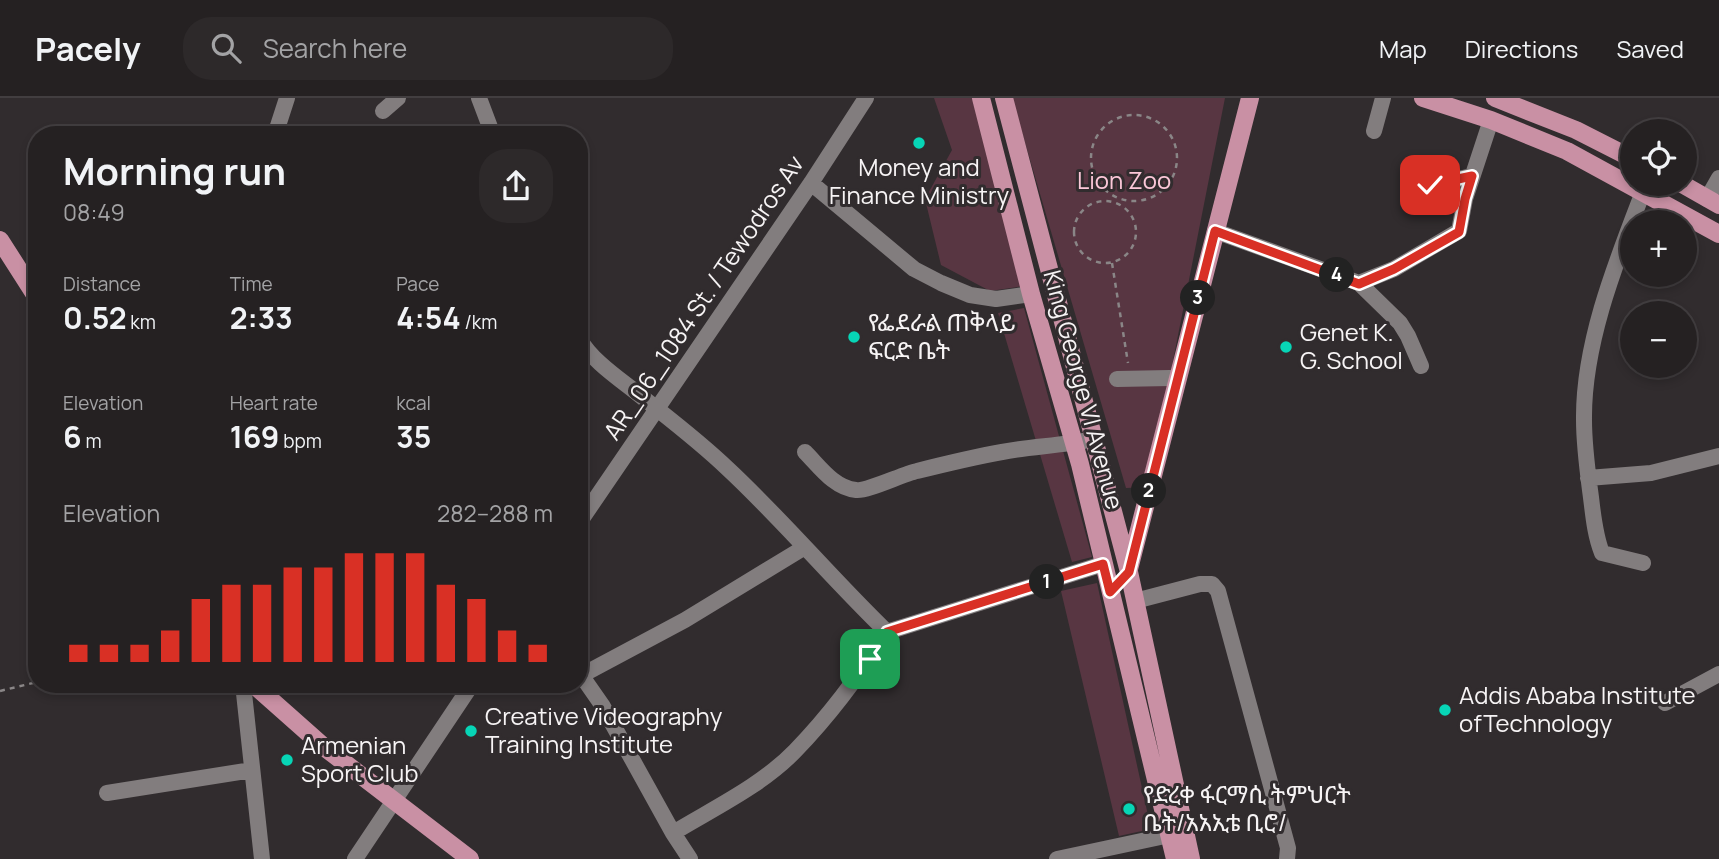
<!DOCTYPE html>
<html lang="en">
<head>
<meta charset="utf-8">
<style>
  body { margin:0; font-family:Manrope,"Noto Sans Ethiopic",sans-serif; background:#2d292a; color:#f1f3f6; height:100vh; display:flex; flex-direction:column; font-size:26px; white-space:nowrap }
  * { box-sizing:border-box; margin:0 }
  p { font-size:23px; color:#a3a3a5 }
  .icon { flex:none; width:38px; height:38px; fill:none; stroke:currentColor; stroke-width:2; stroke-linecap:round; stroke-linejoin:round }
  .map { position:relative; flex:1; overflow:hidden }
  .panel { position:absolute; left:28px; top:28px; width:560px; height:567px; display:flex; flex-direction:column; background:#252122; border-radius:28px; box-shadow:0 4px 10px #0003,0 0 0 2px #423e40 }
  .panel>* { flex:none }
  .tools { position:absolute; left:1620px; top:21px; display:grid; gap:14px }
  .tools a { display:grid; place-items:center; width:77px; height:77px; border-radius:50%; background:#252122; box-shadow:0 4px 10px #0003,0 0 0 2px #423e40; font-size:35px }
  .pin { position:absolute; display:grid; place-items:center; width:60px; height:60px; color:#fff; margin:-30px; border-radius:14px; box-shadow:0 4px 10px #0006 }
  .km { position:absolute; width:35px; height:35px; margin:-18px; border-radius:50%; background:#222; color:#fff; font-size:19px; line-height:35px; text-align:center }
  .round { display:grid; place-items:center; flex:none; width:74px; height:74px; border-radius:28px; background:#2d292a }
  .head { display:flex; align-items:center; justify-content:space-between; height:119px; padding:0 35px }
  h1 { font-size:38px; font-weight:700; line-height:52px }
  .stats { display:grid; grid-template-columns:repeat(3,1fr); gap:10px; height:119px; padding:7px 35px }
  .stats div { display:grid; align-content:center }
  .stats b { font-size:30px; font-weight:700 }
  .stats small { font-size:19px; font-weight:400 }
  .stats p { font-size:19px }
  .chart { height:196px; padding:14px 35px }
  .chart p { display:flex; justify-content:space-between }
  .chart svg { width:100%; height:126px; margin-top:7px; stroke:#d93025; stroke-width:6 }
  header { display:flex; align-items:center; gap:42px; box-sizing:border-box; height:98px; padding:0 35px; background:#252122; border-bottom:2px solid #423e40 }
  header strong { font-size:33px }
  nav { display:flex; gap:38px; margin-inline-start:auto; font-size:24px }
  .search { width:490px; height:63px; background:#2d292a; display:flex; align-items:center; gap:18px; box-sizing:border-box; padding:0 24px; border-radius:28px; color:#a3a3a5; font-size:26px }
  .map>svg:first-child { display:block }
</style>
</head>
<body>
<header>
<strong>Pacely</strong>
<div class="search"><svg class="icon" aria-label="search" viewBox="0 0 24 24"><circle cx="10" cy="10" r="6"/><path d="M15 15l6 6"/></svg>Search here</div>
<nav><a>Map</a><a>Directions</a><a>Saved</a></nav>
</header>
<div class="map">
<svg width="1719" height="761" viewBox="0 0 1719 761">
  <rect width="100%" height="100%" fill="#312c2e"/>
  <path fill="#583642" d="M934,0H972L1024,188L990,193L941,167L925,101L952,52Z
    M1012,0H1225L1148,389L1126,390Z
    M1024,210L1092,459L1072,464L998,215Z
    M1097,485L1151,731L1119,738L1061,493Z"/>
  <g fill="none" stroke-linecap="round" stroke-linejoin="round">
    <path stroke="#8a8687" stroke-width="2.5" stroke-dasharray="5 5" stroke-linecap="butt" d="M1091 60a43 43 0 1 1 86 0a43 43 0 1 1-86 0Z
      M1074 134a31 31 0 1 1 62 0a31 31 0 1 1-62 0Z
      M1112,165L1128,265
      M0,593L37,584"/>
    <path stroke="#827d7e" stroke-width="16" d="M479,0L493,37
      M383,13L398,0
      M1374,33L1383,0
      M275,37L287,0
      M811,85L914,171L941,185L970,197L996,201L1031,196
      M1430,87L1472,78
      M1707,101L1719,80
      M1215,133L1359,185L1394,171L1459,133L1465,101L1491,22
      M1359,185L1400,225L1408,238L1421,268
      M579,240C591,262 618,280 637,295C667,319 699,343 727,370C783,422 832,481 887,534
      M1117,281L1170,280
      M805,354C819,368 834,390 856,392C866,394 903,376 917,373C945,366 974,359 1002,354C1032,348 1063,348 1093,341
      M1588,380L1651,375L1719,358
      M579,425L811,85L866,0
      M1643,465L1602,455C1594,435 1593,413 1590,392C1587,369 1584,345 1584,322C1583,246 1616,164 1643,94
      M1135,503L1200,486H1212L1218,493L1288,750L1287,761
      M579,574L602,607L673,735
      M582,577L685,522L805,449
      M243,586L262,761
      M1665,605L1719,576
      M107,695L252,672
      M355,761L472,586
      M690,761L673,735C714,710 761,688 795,653C829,618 861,575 887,534L1103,466
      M1057,761L1179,735"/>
    <path stroke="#c990a4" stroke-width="18" d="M981,0L1031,196L1080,366L1175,761
      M1004,0L1129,474L1191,761
      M1423,0L1491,22L1567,53L1719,136
      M1495,0L1576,32L1633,61
      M1682,86L1719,107
      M0,142L37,200
      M1129,471L1250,0
      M253,586L324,649L470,761"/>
  </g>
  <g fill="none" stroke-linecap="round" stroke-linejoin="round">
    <g stroke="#fff" stroke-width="14">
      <path id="route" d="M870,561L887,534L1103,466L1110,494L1129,474L1215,133L1359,186L1394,171L1459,134L1465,101L1472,78L1430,87"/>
    </g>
    <use href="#route" stroke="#d93025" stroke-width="9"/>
  </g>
  <g fill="#07d5b6" stroke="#312c2e" stroke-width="2.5">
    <circle cx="919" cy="45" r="7"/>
    <circle cx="854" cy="239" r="7"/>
    <circle cx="1286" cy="249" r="7"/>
    <circle cx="1445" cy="612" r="7"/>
    <circle cx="471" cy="633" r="7"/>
    <circle cx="287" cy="662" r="7"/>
    <circle cx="1129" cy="711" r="7"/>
  </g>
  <g text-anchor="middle" stroke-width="6" stroke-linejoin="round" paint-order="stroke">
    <g font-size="24" fill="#f7f4f5" stroke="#312c2e" text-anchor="start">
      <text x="919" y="78" text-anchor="middle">Money and<tspan x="919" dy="28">Finance Ministry</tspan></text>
      <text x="868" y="233">የፌደራል ጠቅላይ<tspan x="868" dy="28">ፍርድ ቤት</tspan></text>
      <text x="1300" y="243">Genet K.<tspan x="1300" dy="28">G. School</tspan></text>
      <text x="1459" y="606">Addis Ababa Institute<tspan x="1459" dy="28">ofTechnology</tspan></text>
      <text x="485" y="627">Creative Videography<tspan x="485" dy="28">Training Institute</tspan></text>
      <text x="301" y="656">Armenian<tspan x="301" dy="28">Sport Club</tspan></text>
      <text x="1143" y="705">የድረቀ ፋርማሲ ትምህርት<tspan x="1143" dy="28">ቤት/አአኢቴ ቢሮ/</tspan></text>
    </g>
    <g font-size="24" fill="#fbc7d8" stroke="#312c2e">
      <text x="1124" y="91">Lion Zoo</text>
    </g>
    <g font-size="24" fill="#f7f4f5" stroke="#312c2e">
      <text transform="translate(704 200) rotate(-56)" y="8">AR_06_1084 St. / Tewodros Av</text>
      <text transform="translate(1083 292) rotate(75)" y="8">King George VI Avenue</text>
    </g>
  </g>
</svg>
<div class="tools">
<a><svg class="icon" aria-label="locate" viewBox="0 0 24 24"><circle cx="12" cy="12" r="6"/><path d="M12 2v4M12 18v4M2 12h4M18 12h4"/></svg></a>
<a>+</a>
<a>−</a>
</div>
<div class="pin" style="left:870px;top:561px;background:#1e9e55"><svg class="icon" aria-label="arrive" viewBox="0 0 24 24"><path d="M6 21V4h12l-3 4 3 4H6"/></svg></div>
<div class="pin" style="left:1430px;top:87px;background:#d93025"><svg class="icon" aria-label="check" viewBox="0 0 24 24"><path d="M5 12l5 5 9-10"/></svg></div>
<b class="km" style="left:1047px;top:484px">1</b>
<b class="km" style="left:1149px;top:393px">2</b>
<b class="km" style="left:1198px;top:200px">3</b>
<b class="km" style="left:1337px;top:177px">4</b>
<section class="panel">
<div class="head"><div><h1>Morning run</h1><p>08:49</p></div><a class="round"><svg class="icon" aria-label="share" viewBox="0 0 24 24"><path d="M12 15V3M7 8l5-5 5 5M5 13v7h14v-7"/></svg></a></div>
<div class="stats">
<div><p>Distance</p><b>0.52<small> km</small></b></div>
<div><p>Time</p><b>2:33</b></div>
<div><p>Pace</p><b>4:54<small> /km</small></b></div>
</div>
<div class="stats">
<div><p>Elevation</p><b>6<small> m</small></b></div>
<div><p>Heart rate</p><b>169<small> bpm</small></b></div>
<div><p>kcal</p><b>35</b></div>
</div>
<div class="chart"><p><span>Elevation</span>282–288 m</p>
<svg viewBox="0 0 160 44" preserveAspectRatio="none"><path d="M5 44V38M15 44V38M25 44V38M35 44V33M45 44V22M55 44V17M65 44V17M75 44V11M85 44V11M95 44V6M105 44V6M115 44V6M125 44V17M135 44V22M145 44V33M155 44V38"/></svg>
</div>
</section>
</div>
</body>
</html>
